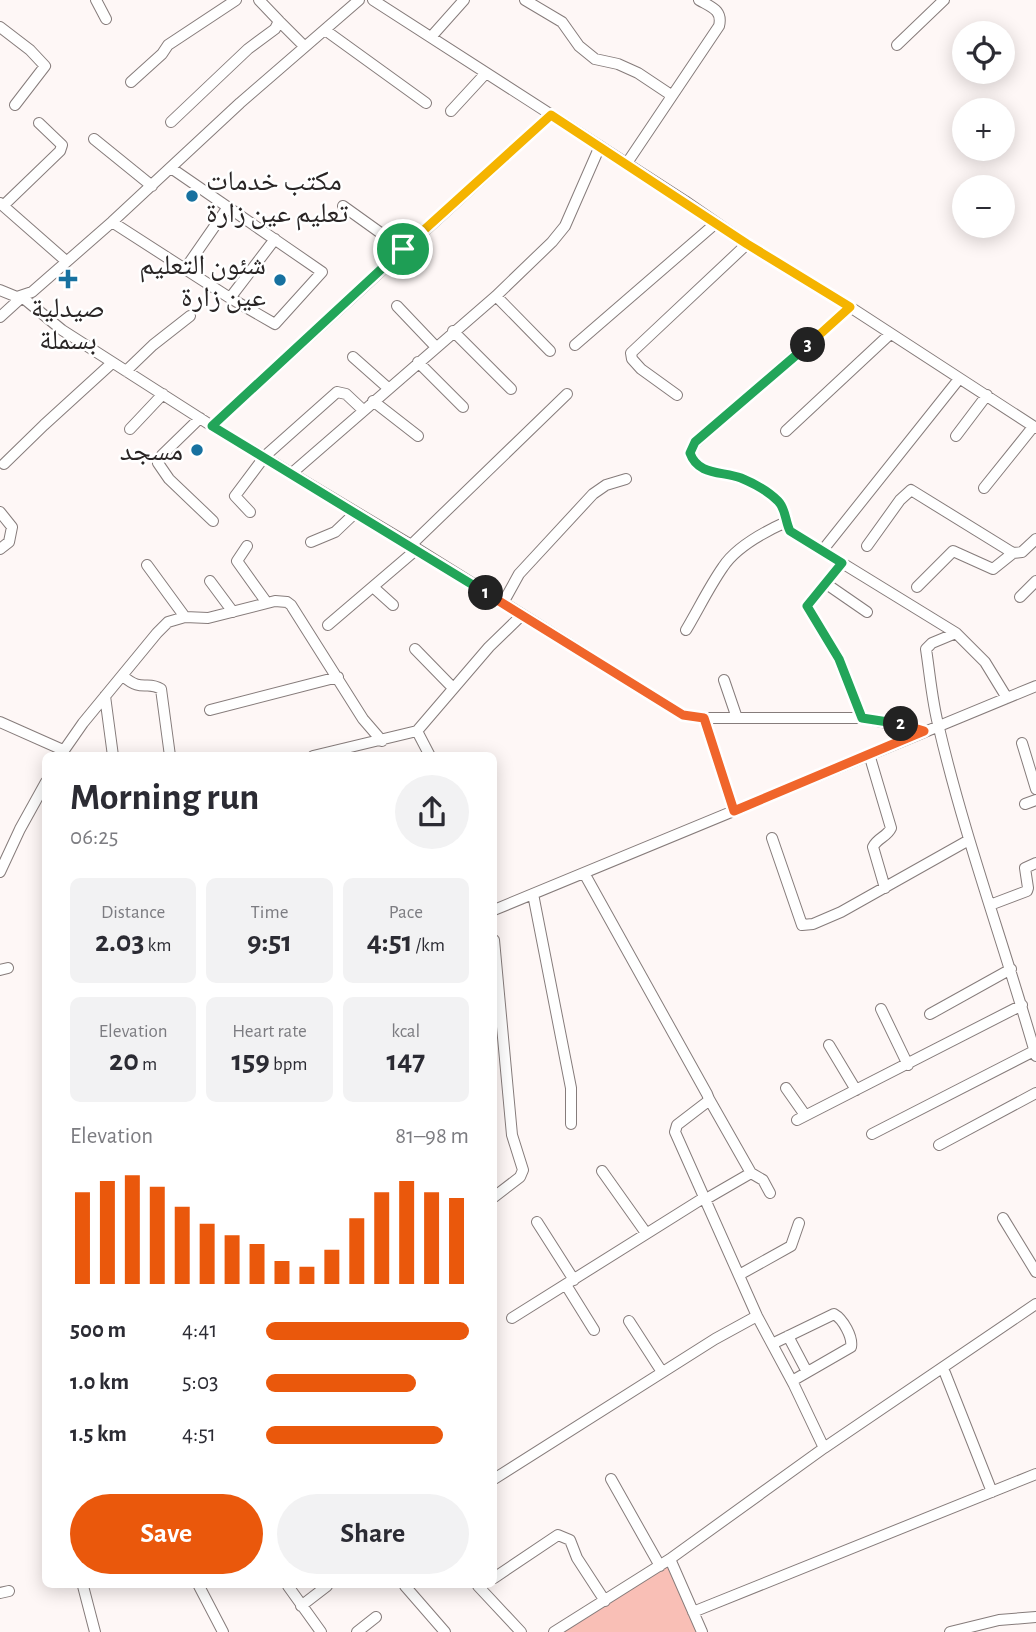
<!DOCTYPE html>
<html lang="en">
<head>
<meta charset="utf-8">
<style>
  body { margin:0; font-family:"Alegreya Sans","Noto Naskh Arabic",sans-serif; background:#f2f2f3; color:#2b2b33; height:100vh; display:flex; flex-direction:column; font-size:26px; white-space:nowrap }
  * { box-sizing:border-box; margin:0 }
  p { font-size:23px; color:#7c7c81 }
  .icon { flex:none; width:38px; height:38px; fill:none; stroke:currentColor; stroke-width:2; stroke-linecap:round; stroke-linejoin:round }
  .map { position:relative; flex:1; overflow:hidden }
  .sheet { position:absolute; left:42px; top:752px; width:455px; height:836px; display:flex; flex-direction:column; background:#fff; border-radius:10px; box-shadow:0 4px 18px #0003 }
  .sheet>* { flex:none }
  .buttons { position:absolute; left:952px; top:21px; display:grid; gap:14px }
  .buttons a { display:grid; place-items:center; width:63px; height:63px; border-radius:50%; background:#fff; box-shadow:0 4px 18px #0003; font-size:35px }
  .pin { position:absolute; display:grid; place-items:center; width:60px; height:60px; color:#fff; margin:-30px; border:4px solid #fff; border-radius:50%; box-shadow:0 2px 7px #0007 }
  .km { position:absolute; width:35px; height:35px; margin:-18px; border-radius:50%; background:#222; color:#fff; font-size:19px; line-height:35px; text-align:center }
  .round { display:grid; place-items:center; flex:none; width:74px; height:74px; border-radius:37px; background:#f2f2f3 }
  .headline { display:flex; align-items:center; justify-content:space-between; height:119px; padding:0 28px }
  h1 { font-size:38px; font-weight:700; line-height:52px }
  .metrics { display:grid; grid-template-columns:repeat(3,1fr); gap:10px; height:119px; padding:7px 28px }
  .metrics div { display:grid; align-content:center; border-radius:10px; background:#f2f2f3; text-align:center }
  .metrics b { font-size:30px; font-weight:700 }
  .metrics small { font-size:19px; font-weight:400 }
  .metrics p { font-size:19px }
  .chart { height:196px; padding:14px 28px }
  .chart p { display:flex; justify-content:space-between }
  .chart svg { width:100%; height:126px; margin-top:7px; stroke:#ea580c; stroke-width:6 }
  .button { display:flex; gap:14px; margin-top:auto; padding:14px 28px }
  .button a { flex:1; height:80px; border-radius:42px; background:#ea580c; color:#fff; font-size:28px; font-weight:700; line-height:80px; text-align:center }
  .button a+a { background:#f2f2f3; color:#2b2b33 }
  ul { padding:0 28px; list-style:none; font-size:23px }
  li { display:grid; grid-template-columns:112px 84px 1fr; align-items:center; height:52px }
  li i { height:18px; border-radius:9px; background:#ea580c }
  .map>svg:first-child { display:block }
</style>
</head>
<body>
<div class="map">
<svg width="1036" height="1632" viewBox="0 0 1036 1632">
  <rect width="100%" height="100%" fill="#fef7f6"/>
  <path fill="#f9bfb6" d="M669,1564L697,1632H558Z"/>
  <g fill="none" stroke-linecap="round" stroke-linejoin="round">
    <g stroke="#867c7b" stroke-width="12">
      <path id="minor" d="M96,0L106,19
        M373,0L685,201L747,244L850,307L1036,428
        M525,0L562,22L579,46L595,59L618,64L638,73L671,95
        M279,21L304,46
        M0,27L30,50L45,66L15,105
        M325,30L426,103
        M431,37L464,0
        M897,45L944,0
        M131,82L162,54L168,45L236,0
        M451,111L486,73
        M171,122L248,49L275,29L279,21L259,0
        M94,139L152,186
        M627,163L719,26C723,10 711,7 699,0
        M0,203L66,261
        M4,205L60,151L62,145L39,123
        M343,206L403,249
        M112,222L230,298L275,324L322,272L171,168
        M185,269L228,207
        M0,290L17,297L32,292L112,222L240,103L359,0
        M496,296L550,351
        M230,298L275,239
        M397,306L436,347
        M850,307L696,442L690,453C697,476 723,471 741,478C754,484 768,491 778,501C787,509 784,521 790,531L956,633L985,662L1007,698
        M0,317L22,297L62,330L212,426L411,545L683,715L704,718H862L924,731
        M453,331L511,389
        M575,345L716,223
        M353,357L388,388
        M418,362L463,407
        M126,371L153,345L190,316
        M677,395L641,369L632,359L631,353L747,244
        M373,401L418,436
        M200,418L162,455L158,463L169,479L213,521
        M212,426L551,115
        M130,429L163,394
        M786,431L889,335
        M956,436L987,395
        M4,464L44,425L112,363
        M292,473L496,296L552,242L565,226L600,146
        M984,488L1033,427
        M0,512L12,527L9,542L0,549
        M250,512L235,496L265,456L337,392L346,394L363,410
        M311,542L335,532L355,513
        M411,545L567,394
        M247,546L237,561L267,603
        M867,546L900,500L911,490L1013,553L1022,552L1036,539
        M822,551L959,379
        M842,563L807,606L839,659L862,718
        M147,565L185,617
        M210,581L233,612
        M825,583L867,612
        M373,587L393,605
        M917,587L953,551L993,569L1013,553
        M1020,597L1036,581
        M503,603L519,574L593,494L606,485L626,479
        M328,625L417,549
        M686,630C698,610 709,587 723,567C736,547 764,532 786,522
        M956,633L932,643L926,649C930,675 932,702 939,728C965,839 1005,947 1036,1056
        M415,649L453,688
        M123,676C142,693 147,680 161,689L170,756
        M724,680L737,718
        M105,696L113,756
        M210,710L338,677
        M704,718L734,811
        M0,722L63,750
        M417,731L430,756
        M1022,743L1036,789
        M869,754L891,828C887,837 877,838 873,847L885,888
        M60,756L83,723L157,633L168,622L185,617L208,618L275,601L287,602L291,605L363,719L382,741
        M313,756L417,731L489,647L522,615
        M1025,804L1036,800
        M772,838L802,925L813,924L841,912L969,840
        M0,872L20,829L46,782
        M584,873L707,1094L709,1099L707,1102L677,1125L675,1132L757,1316L794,1385L824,1448
        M533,894L571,1088V1124
        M990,905L1027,891L1028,888L1025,868L1036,863
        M494,910L1036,686
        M494,940L512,1135L523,1170L520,1177L494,1197
        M0,970L8,968
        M881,1009L908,1065
        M930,1014L1011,969
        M829,1045L856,1090
        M786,1088L805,1115
        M797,1120L1022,1005
        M872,1134L1034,1051
        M939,1145L1036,1093
        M602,1171L646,1233
        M751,1173L763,1180L770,1193
        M706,1199L751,1173L709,1099
        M1003,1218L1036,1272
        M537,1222L574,1280
        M739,1275L791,1246L799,1223
        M566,1285L594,1330
        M512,1318L705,1197
        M629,1321L662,1372
        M788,1336L807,1372
        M772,1344L834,1314C843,1319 853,1337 851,1347L792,1381
        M945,1373L992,1492
        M494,1479L715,1339L757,1316
        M611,1479L660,1566
        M670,1559L702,1632
        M494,1578L552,1539L558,1535L570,1540L577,1558L605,1601
        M83,1586L95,1632
        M199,1586L223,1632
        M288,1586L321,1632
        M405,1586L445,1632
        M478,1586L521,1632
        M0,1593L9,1591
        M301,1606L327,1586
        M693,1612L1036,1474
        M357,1632L376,1617
        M554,1632L670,1559L824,1448L1036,1304
        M950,1632L999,1620L1036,1617"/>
    </g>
    <use href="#minor" stroke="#fff" stroke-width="10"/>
  </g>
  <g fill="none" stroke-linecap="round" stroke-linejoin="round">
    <g stroke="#fff" stroke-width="14">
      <path id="split-1" d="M403,249L212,426L486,593"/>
    </g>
    <g stroke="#fff" stroke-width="14">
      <path id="split-2" d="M486,593L683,715L704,718L734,811L924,731L901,724"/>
    </g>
    <g stroke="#fff" stroke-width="14">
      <path id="split-3" d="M808,345L695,442L690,453C698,476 723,471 741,478C753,483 768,491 778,501C786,509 785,521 790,531L842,563L807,606L839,659L862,718L901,724"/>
    </g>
    <g stroke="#fff" stroke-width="14">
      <path id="split-4" d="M403,249L551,115L747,244L850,307L808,345"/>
    </g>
    <use href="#split-1" stroke="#22a559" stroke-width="9"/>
    <use href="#split-2" stroke="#f0652b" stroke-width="9"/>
    <use href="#split-3" stroke="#22a559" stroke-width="9"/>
    <use href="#split-4" stroke="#f5b400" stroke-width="9"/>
  </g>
  <g fill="#1771a0" stroke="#fff" stroke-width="2.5">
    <circle cx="192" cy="196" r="7"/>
    <path d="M64.5 268.5h7v7h7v7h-7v7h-7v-7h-7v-7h7z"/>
    <circle cx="280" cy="280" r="7"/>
    <circle cx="197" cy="450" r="7"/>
  </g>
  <g text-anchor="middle" stroke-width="5" stroke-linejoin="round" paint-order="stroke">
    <g font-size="28" fill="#292525" stroke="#fff" text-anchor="end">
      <text x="206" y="190" text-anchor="start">مكتب خدمات<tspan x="206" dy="32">تعليم عين زارة</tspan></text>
      <text x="266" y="274">شئون التعليم<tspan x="266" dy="32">عين زارة</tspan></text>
      <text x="68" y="317" text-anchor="middle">صيدلية<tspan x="68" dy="32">بسملة</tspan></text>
      <text x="183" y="460">مسجد</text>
    </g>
  </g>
</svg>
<div class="buttons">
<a><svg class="icon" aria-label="locate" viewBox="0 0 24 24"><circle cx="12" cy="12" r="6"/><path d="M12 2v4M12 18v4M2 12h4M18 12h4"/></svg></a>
<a>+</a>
<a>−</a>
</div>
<div class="pin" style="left:403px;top:249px;background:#1e9e55"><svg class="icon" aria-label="arrive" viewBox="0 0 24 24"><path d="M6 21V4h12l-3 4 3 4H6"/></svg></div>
<b class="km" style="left:486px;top:593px">1</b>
<b class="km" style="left:901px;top:724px">2</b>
<b class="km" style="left:808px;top:345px">3</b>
<section class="sheet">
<div class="headline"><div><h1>Morning run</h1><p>06:25</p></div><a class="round"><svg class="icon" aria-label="share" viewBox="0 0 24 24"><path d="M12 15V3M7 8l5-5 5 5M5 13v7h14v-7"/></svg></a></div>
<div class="metrics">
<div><p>Distance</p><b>2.03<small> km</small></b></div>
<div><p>Time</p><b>9:51</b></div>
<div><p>Pace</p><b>4:51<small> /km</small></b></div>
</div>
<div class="metrics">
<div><p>Elevation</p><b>20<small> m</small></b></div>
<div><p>Heart rate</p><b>159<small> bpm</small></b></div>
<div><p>kcal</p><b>147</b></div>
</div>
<div class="chart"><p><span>Elevation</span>81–98 m</p>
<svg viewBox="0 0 160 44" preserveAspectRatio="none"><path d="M5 44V12M15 44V8M25 44V6M35 44V10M45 44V17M55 44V23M65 44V27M75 44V30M85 44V36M95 44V38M105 44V32M115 44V21M125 44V12M135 44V8M145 44V12M155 44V14"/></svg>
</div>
<ul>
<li><b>500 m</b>4:41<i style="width:100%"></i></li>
<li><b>1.0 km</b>5:03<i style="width:74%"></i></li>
<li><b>1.5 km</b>4:51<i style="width:87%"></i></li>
</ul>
<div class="button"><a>Save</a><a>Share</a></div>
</section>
</div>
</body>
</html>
